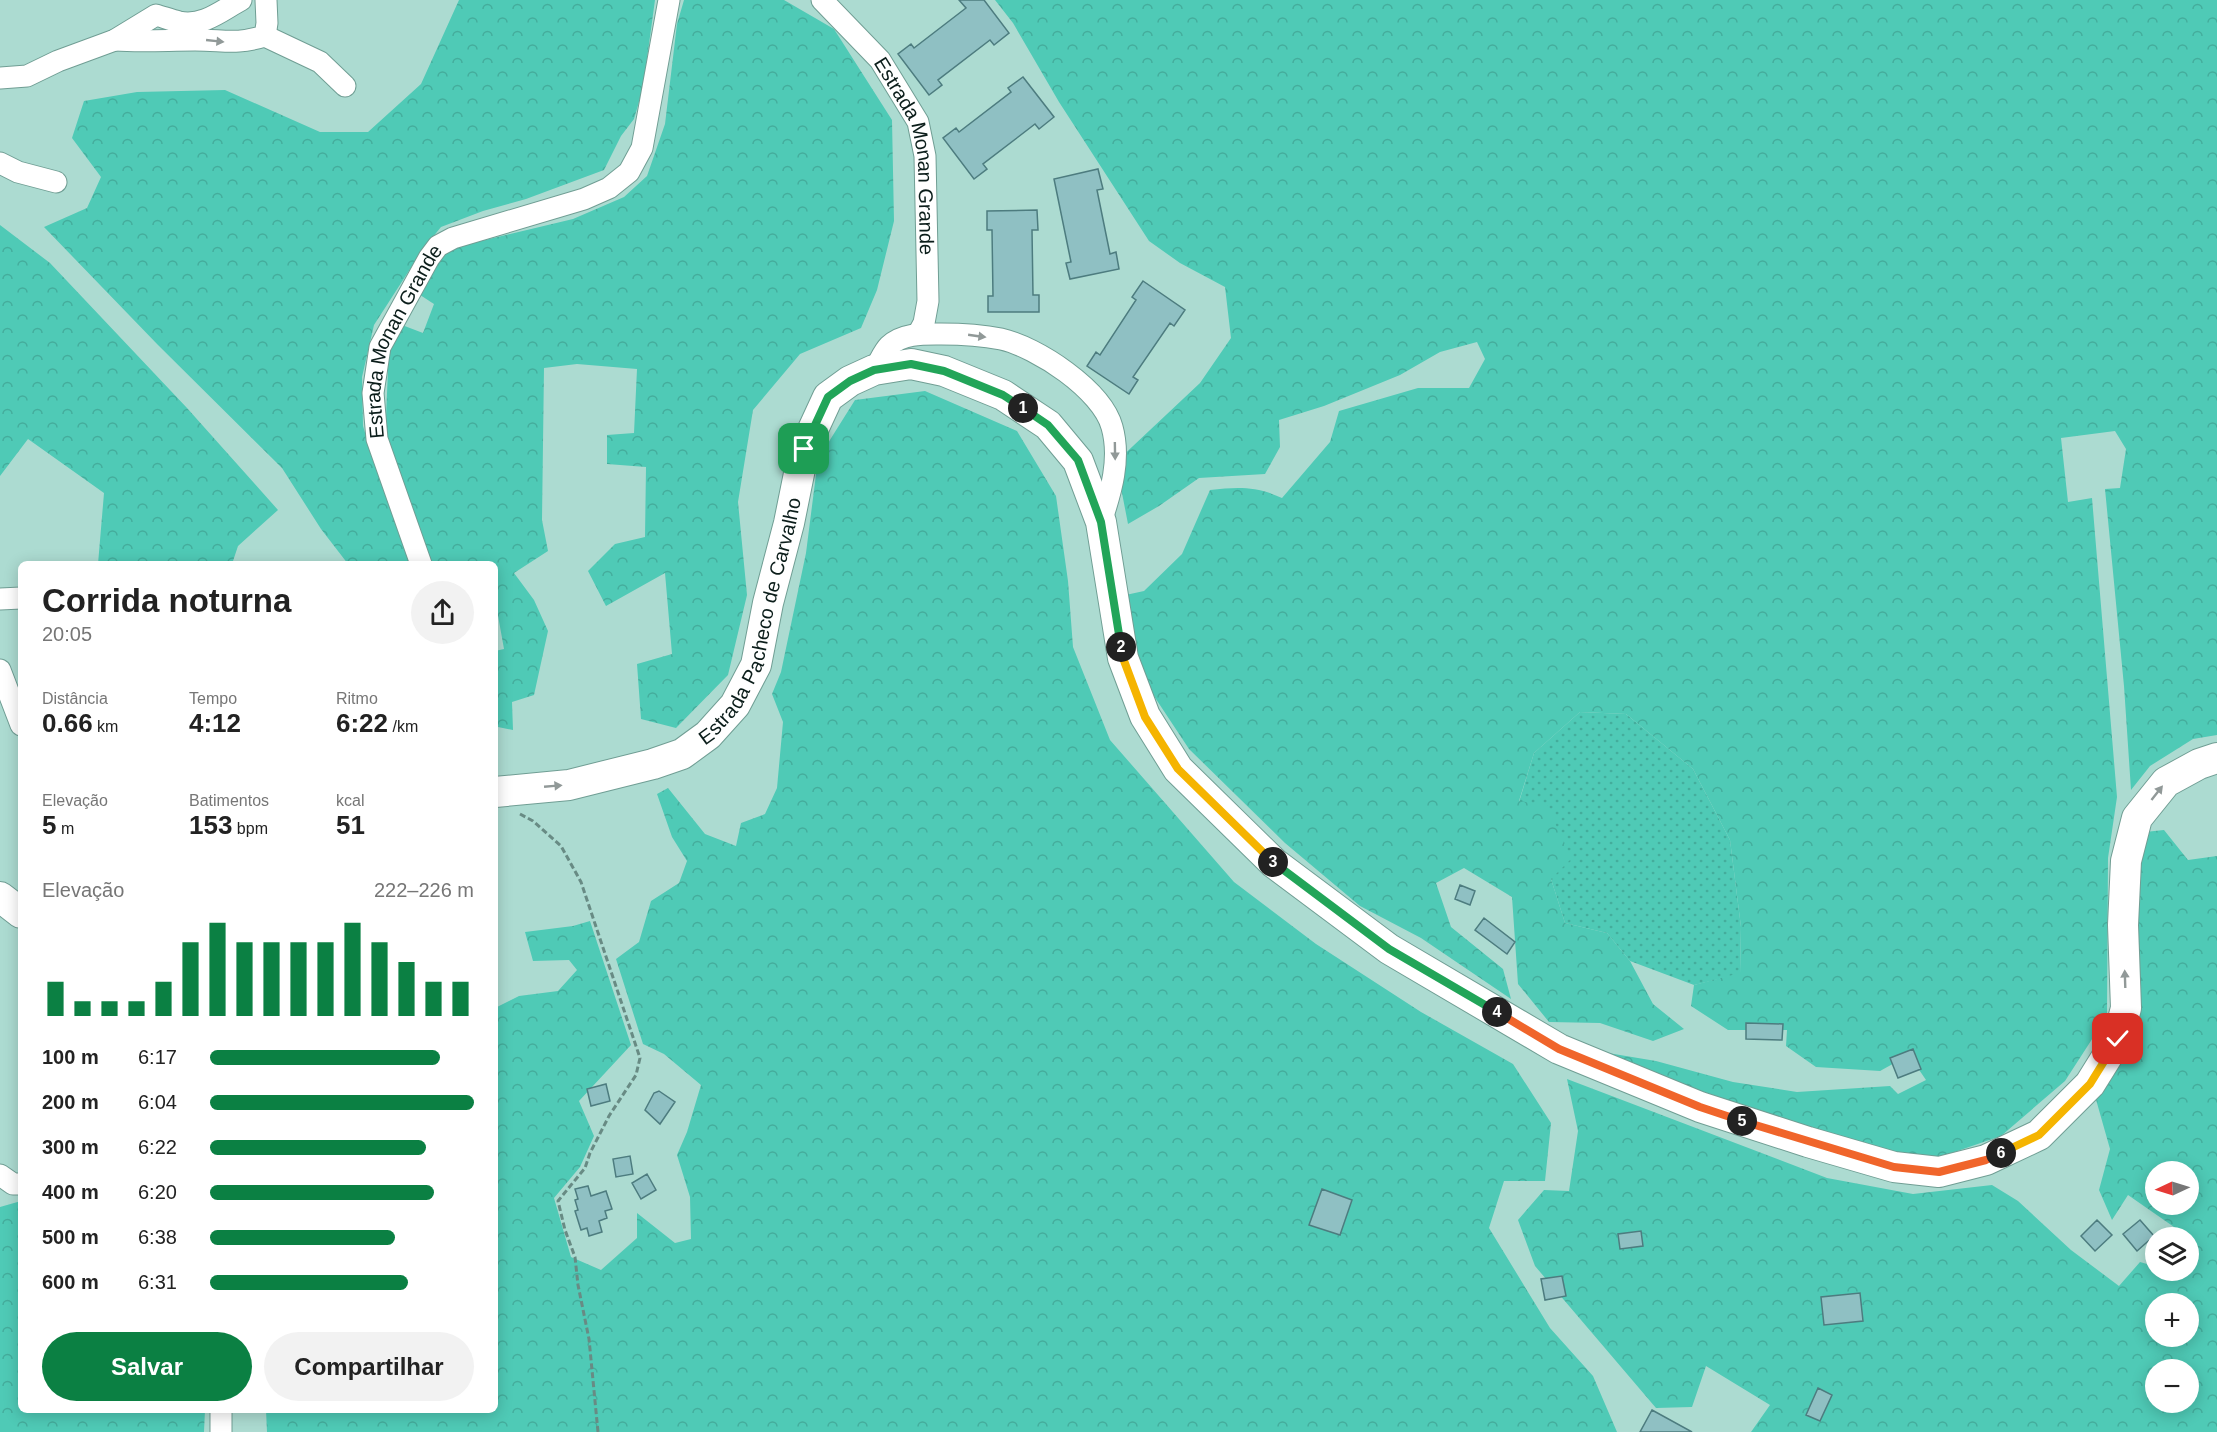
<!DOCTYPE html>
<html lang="pt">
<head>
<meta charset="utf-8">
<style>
  body { margin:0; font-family:Helvetica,sans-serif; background:#f2f2f2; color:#222; height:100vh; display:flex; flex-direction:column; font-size:22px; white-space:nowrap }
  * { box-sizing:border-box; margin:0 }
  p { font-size:20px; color:#767676 }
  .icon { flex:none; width:33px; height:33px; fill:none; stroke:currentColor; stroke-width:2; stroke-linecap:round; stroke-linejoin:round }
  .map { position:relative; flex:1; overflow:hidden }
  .drawer { position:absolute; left:18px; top:561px; width:480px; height:852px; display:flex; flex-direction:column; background:#fff; border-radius:9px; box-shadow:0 3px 15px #0003 }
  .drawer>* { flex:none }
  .needle { width:39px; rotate:266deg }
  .tools { position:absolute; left:2145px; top:1161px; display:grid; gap:12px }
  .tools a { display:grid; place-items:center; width:54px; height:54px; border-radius:50%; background:#fff; box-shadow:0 3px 15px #0003; font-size:30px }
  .pin { position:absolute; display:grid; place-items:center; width:51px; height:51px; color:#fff; margin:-26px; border-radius:12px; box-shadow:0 3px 9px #0006 }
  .km { position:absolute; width:30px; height:30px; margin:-15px; border-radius:50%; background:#222; color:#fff; font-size:16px; line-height:30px; text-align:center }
  .round { display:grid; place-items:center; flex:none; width:63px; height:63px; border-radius:32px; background:#f2f2f2 }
  .overview { display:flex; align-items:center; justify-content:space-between; height:102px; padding:0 24px }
  h1 { font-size:33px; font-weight:700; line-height:45px }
  .stats { display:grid; grid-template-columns:repeat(3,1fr); gap:9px; height:102px; padding:6px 24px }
  .stats div { display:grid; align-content:center }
  .stats b { font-size:26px; font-weight:700 }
  .stats small { font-size:16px; font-weight:400 }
  .stats p { font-size:16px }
  .chart { height:168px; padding:12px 24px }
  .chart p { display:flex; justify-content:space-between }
  .chart svg { width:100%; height:108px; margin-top:6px; stroke:#0b8043; stroke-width:6 }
  .button { display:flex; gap:12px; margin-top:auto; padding:12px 24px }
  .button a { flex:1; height:69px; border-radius:36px; background:#0b8043; color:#fff; font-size:24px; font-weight:700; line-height:69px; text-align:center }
  .button a+a { background:#f2f2f2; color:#222 }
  ul { padding:0 24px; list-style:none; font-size:20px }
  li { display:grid; grid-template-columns:96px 72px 1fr; align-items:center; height:45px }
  li i { height:15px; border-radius:8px; background:#0b8043 }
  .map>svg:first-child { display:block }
</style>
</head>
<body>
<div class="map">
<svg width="2217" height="1432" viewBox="0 0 2217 1432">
  <defs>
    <pattern id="grass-dots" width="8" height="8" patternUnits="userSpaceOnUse" patternTransform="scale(1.5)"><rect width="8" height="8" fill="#4fcab6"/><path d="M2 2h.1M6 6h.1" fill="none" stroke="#44ad9c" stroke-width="1.8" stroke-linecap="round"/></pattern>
    <pattern id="forest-crowns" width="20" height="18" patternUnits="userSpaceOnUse" patternTransform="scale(1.5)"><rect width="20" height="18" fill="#4fcab6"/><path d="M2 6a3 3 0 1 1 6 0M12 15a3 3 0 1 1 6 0" fill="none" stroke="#44ad9c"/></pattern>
  </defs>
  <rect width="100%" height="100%" fill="#acdbd1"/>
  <path fill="url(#grass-dots)" d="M1580,712L1626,714L1693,769L1730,840L1741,927L1740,974L1694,985L1630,961L1607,933L1565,923L1551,879L1519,802L1534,753Z"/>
  <path fill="url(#forest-crowns)" fill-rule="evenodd" d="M459,0H655L643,88L634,119L621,136L604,170L526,199L483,211L441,227L423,249L374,325L362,377L363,426L374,462L405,540L410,564H348L321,529L282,468L158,345L44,227L87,208L101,177L72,138L84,101L137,92L225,90L320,132H368L421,84Z
    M684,0H784L834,29L892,120L894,221L877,290L861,328L800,354L753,410L738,502L747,595L728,675L676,728L641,719L637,664L672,654L665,573L606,606L588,571L615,544L645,537L646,467L607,464V435L634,433L637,369L577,364L544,368L542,520L548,551L514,573L534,600L548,631L534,695L512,702L513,730L498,727L495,719V651L504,649L495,599V564H430L385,441L389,346L402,325L423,333L434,304L417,293L439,251L573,219L624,197L647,176L665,124L677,24Z
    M995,0H2217V735L2193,739L2150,766L2131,790L2124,686L2105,489L2120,488L2126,449L2115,431L2061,438L2068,502L2092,498L2117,797L2108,858L2107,1016L2065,1081L2001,1136L1940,1157L1854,1150L1596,1051L1656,1061L1733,1082L1797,1092L1890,1086L1898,1094L1926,1080L1909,1055L1880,1071L1816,1067L1786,1046L1787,1030H1728L1691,1006L1694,985L1740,973L1741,927L1730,840L1693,769L1626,714L1580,712L1534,753L1519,801L1547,805L1571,859L1551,879L1565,923L1607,933L1630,961L1653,1004L1684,1029L1653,1041L1600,1023L1549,1022L1518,984L1512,897L1464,868L1436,883L1451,927L1503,969L1511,999L1421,938L1360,906L1285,843L1189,749L1148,687L1121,596L1144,591L1182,554L1210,490C1238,487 1256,486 1282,498L1330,442L1339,411L1418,388H1469L1485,359L1477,342L1440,352L1400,375L1324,406L1279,420L1280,447L1265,474L1199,478L1159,506L1128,524L1116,462L1200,383L1231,338L1225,287L1180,263L1149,241L1059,102L1013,23Z
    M0,225L50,263L187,408L278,510L238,546L232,564H98L104,493L28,439L0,476Z
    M925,391L1017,431L1056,496L1068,581L1073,647L1110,740L1234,882L1316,944L1421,1012L1513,1064L1551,1123L1545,1181H1504L1489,1228L1550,1328L1593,1376L1617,1432H267L266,1410H495V1008L519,996L558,991L577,970L569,960L533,961L525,932L573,926L590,921L631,1045L579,1101L594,1136L580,1167L554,1198L571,1257L601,1270L637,1238V1213L675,1243L691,1239L690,1197L677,1155L687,1132L701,1085L664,1054L643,1044L616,959L639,942L651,901L679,883L687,861L672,837L657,794L668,788L705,834L736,846L741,823L765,814L777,788L783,722L772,694L781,672L806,553L818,459L855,400Z
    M2164,830L2188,860L2217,856V1432H1751L1770,1405L1706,1366L1692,1407L1656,1408L1535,1266L1518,1220L1544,1190L1569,1191L1578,1131L1567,1079L1827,1178L1913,1194L1992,1185L2018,1201L2071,1250L2119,1286L2140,1262L2154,1266L2155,1265L2156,1270H2188L2187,1236L2128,1195L2112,1220L2099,1190L2110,1149L2095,1096L2145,832ZM2156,1172H2188V1204H2156ZM2156,1304H2188V1336H2156ZM2156,1370H2188V1402H2156Z
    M21,1201V1410H205L204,1432H0V1207Z"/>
  <path fill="#8fc0c3" stroke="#4d7c7f" stroke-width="1.5" d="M959,0H984L1009,33L994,45L990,40L938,80L942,85L929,95L898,54L911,44L914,48L966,8Z
    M1023,77L1054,117L1039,129L1035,124L983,164L987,169L974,179L943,138L956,128L959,132L1011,92L1008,88Z
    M1098,169L1103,189L1097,190L1110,254L1116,252L1119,269L1070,279L1066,263L1071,262L1054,179Z
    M1037,210L1038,230H1032L1033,295H1039V312H988V296H993L992,230H987V211Z
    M1143,281L1185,310L1174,326L1170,323L1133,377L1138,380L1129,394L1087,366L1096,352L1100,355L1136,300L1132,297Z
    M1460,885L1475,891L1470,905L1455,899Z
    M1484,918L1515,942L1507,954L1475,930Z
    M1746,1023L1783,1024L1782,1040L1746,1039Z
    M1913,1049L1921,1069L1898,1078L1890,1058Z
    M606,1084L610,1101L591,1106L587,1089Z
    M659,1091L675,1102L660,1124L645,1110L654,1093Z
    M630,1156L633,1174L616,1177L613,1159Z
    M647,1174L656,1190L641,1199L632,1183Z
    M588,1186L591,1196L606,1191L612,1209L605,1211L607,1218L599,1221L602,1232L589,1236L587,1228L581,1230L575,1211L578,1210L575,1200L578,1199L575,1189Z
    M1322,1189L1352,1200L1340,1235L1309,1225Z
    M2097,1220L2112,1235L2095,1251L2081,1236Z
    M2140,1220L2154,1236L2137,1251L2123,1234Z
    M1641,1231L1643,1246L1620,1249L1618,1234Z
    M1562,1276L1566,1296L1545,1300L1541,1279Z
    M1860,1293L1863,1321L1824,1325L1821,1297Z
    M1818,1388L1832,1395L1820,1421L1806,1415Z
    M1652,1410L1692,1432H1640Z"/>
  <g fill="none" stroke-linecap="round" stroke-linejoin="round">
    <g stroke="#709e94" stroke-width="23">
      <g id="street">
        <path id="s1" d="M822,0L880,60L918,122L925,156L928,301L924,323L918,334"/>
        <path d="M265,36L267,23L266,0"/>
        <path d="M115,40C142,42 168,40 195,40C225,40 235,45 265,36L320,62L345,86"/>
        <path d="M0,78L27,76L58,61L115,40L156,15C163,17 171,20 179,22C203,27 221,11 241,0"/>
        <path d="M0,163L18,172L56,182"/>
        <path d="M874,370C879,363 883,352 889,346C903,333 924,334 941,334C961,334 981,335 1001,339C1037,347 1102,390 1112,427C1121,459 1111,492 1101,522"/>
        <path id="s2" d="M421,564L377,439L373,393L380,347L429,258L438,246L453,238L584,199L609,188L629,172L642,148L669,0"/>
        <path d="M0,599L21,598"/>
        <path d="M0,670L21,725"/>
        <path d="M0,1175L13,1184H21"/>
        <path d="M221,1432V1410"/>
      </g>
    </g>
    <g stroke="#709e94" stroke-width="32">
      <g id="secondary">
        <path id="s3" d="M495,792L569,785L653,764L682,754L708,735L735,705L756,665L768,603L789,523L804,449L828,397L850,381L874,370L911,364L944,371L1003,395L1048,425L1078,461L1101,522L1123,658L1145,716L1178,769L1274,863L1389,949L1559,1049L1700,1107L1808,1142L1894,1167L1939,1172L1986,1160L2039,1135L2090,1084L2118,1039L2126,1008L2123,925L2126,861L2137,818L2166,782L2199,764L2217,758"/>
        <path d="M0,897L21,913"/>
      </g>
    </g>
    <path stroke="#688b84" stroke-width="3" stroke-dasharray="6 3" stroke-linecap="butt" d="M520,814L533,821L561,846L581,882L640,1058L636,1075L609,1116L590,1153L585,1168L558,1201L565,1230L575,1257L578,1285L589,1339L598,1432"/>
    <use href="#street" stroke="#fff" stroke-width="21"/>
    <use href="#secondary" stroke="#fff" stroke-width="30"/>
  </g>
  <defs><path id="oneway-solid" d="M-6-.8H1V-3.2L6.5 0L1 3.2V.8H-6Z" transform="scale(1.5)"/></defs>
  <g fill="#919998">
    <use href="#oneway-solid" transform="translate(215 41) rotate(6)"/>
    <use href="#oneway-solid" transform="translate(977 336) rotate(8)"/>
    <use href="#oneway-solid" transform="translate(1115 451) rotate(89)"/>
    <use href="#oneway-solid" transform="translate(553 786) rotate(-5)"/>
    <use href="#oneway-solid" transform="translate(2157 793) rotate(-52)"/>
    <use href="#oneway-solid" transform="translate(2125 979) rotate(-92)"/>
  </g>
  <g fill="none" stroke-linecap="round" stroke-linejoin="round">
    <g stroke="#fff" stroke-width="12">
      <path id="split-1" d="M804,449L828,397L850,381L874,370L911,364L944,371L1003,395L1023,408"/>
    </g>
    <g stroke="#fff" stroke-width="12">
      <path id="split-2" d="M1023,408L1048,425L1078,460L1101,522L1121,647"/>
    </g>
    <g stroke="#fff" stroke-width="12">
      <path id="split-3" d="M1121,647L1123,658L1145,717L1178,769L1273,862"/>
    </g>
    <g stroke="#fff" stroke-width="12">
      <path id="split-4" d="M1273,862L1389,949L1497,1012"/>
    </g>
    <g stroke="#fff" stroke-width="12">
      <path id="split-5" d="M1497,1012L1559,1049L1700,1107L1742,1121"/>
    </g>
    <g stroke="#fff" stroke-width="12">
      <path id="split-6" d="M1742,1121L1894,1167L1939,1172L1986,1160L2001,1153"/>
    </g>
    <g stroke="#fff" stroke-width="12">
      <path id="split-7" d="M2001,1153L2039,1135L2090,1084L2118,1039"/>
    </g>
    <use href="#split-1" stroke="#22a559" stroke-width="8"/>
    <use href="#split-2" stroke="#22a559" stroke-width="8"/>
    <use href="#split-3" stroke="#f5b400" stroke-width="8"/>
    <use href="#split-4" stroke="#22a559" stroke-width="8"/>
    <use href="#split-5" stroke="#f0652b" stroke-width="8"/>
    <use href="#split-6" stroke="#f0652b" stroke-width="8"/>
    <use href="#split-7" stroke="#f5b400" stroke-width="8"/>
  </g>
  <g text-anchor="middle" stroke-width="4.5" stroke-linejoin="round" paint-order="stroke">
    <g font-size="20" fill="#0b1d1a" stroke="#acdbd1">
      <text dy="7" stroke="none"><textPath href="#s1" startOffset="186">Estrada Monan Grande</textPath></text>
      <text dy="7" stroke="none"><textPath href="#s2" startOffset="237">Estrada Monan Grande</textPath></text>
      <text dy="7" stroke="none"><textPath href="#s3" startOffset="348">Estrada Pacheco de Carvalho</textPath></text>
    </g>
  </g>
</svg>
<div class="tools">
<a><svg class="needle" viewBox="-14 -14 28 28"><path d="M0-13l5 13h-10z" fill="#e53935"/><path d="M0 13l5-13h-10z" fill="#767676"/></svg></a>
<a><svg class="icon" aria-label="layers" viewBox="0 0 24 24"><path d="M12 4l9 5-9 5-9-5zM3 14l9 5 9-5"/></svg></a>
<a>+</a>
<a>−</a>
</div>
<div class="pin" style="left:804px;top:449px;background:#1e9e55"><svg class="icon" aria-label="arrive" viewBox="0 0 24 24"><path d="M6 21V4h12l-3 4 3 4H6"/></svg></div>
<div class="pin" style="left:2118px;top:1039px;background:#d93025"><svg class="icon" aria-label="check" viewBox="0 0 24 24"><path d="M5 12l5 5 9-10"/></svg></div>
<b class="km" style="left:1023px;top:408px">1</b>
<b class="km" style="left:1121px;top:647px">2</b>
<b class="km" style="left:1273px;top:862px">3</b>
<b class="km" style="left:1497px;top:1012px">4</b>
<b class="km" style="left:1742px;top:1121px">5</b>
<b class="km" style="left:2001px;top:1153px">6</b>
<section class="drawer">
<div class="overview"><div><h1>Corrida noturna</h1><p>20:05</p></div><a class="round"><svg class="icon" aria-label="share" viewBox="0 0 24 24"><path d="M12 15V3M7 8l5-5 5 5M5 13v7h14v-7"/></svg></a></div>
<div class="stats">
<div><p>Distância</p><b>0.66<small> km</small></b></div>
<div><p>Tempo</p><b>4:12</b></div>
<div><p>Ritmo</p><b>6:22<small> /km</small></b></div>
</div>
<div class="stats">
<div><p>Elevação</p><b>5<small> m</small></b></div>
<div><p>Batimentos</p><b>153<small> bpm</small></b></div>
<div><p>kcal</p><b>51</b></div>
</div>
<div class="chart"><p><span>Elevação</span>222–226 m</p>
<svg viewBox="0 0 160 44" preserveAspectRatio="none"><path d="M5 44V30M15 44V38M25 44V38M35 44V38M45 44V30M55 44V14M65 44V6M75 44V14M85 44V14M95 44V14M105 44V14M115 44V6M125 44V14M135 44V22M145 44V30M155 44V30"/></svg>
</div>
<ul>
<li><b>100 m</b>6:17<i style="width:87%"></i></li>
<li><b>200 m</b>6:04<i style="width:100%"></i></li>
<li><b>300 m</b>6:22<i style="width:82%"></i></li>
<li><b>400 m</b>6:20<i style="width:85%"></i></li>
<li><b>500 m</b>6:38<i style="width:70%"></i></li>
<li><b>600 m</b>6:31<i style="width:75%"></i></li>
</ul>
<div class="button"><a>Salvar</a><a>Compartilhar</a></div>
</section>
</div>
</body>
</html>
